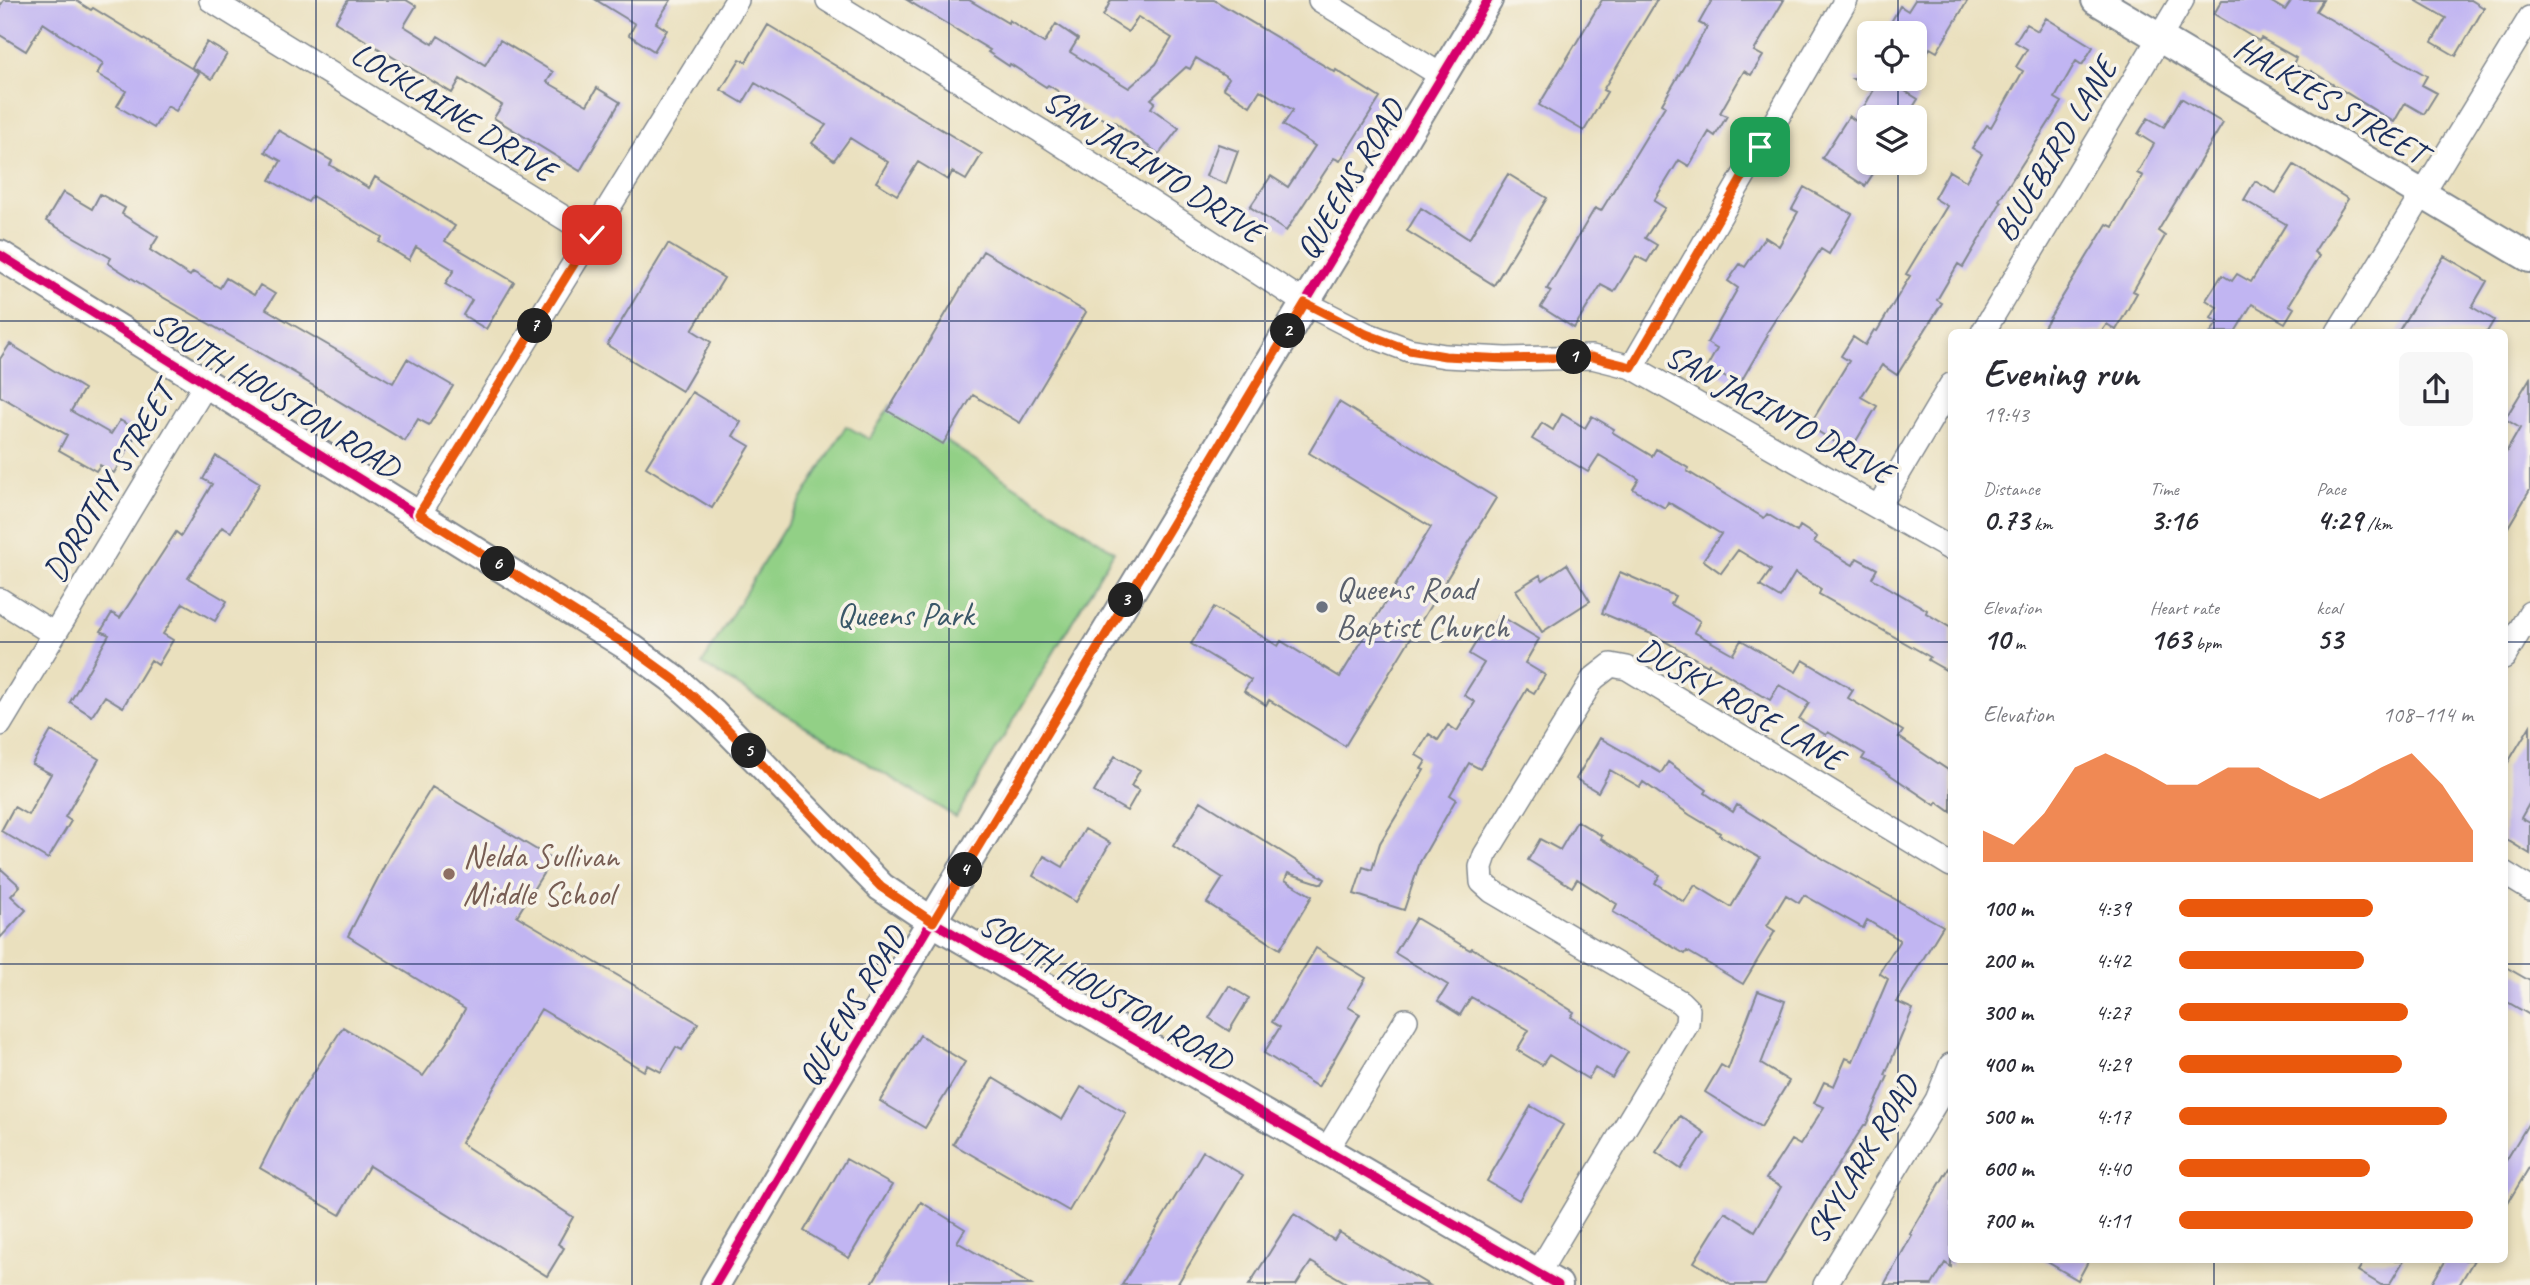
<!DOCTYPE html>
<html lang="en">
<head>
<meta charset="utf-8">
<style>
  body { margin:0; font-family:Caveat,sans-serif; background:#f7f7f7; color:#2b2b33; height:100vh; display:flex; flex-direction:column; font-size:26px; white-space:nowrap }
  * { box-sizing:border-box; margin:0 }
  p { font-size:23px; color:#7c7c81 }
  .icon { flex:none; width:38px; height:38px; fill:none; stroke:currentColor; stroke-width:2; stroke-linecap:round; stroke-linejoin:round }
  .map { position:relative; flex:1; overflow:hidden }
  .drawer { position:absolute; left:1948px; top:329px; width:560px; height:934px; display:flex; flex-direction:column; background:#fff; border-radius:10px; box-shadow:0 4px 10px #0003 }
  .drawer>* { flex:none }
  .controls { position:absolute; left:1857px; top:21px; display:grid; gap:14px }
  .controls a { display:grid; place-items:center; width:70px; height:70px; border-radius:10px; background:#fff; box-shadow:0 4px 10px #0003; font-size:35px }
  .pin { position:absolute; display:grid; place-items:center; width:60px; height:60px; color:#fff; margin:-30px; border-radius:14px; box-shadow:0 4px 10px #0006 }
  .km { position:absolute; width:35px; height:35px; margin:-18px; border-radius:50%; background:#222; color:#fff; font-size:19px; line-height:35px; text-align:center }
  .round { display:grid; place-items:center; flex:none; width:74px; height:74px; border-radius:10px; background:#f7f7f7 }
  .overview { display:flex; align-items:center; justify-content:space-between; height:119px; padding:0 35px }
  h1 { font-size:38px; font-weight:600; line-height:52px }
  .figures { display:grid; grid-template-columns:repeat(3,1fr); gap:10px; height:119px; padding:7px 35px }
  .figures div { display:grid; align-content:center }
  .figures b { font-size:30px; font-weight:600 }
  .figures small { font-size:19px; font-weight:400 }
  .figures p { font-size:19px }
  .chart { height:196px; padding:14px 35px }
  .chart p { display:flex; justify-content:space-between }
  .chart svg { width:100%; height:126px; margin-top:7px; fill:#ea580c; opacity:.7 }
  ul { padding:0 35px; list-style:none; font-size:23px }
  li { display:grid; grid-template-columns:112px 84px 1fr; align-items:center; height:52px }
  li i { height:18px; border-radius:9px; background:#ea580c }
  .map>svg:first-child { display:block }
</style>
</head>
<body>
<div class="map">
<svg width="2530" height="1285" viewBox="0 0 2530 1285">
  <rect width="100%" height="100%" fill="#f7f3e8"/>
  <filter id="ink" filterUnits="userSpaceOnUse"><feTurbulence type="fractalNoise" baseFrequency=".0143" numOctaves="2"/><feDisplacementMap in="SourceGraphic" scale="14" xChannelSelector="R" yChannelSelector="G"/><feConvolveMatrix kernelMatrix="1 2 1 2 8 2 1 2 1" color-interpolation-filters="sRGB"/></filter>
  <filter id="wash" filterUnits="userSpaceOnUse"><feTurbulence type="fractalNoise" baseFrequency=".00686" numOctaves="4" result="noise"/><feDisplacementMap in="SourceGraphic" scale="28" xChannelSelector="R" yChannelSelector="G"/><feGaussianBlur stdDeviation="1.57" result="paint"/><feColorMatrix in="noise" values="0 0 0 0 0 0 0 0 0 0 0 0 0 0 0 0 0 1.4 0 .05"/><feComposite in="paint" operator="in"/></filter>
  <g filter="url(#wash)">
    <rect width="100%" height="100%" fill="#eae0be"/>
    <path fill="#92d086" stroke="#568072" stroke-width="2" d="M891,405L1114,551L956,817L702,664L846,426L869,439Z"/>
    <g id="blocks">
      <path fill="#c1b5f2" d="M4,0H75L91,10L93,8L199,73L176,111L167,106L154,128L117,106L126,91L97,74L103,63L43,23L26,51L0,35V6Z
        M348,0H406L416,6L404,26L433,44L438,36L485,65L500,40L553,72L547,82L587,105L597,88L620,102L580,171L494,118L502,105L460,79L452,93L335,22Z
        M596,0H671L656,23L667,30L654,51L629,35L635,24Z
        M907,0H969L1008,23L1009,20L1044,43L1056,24L1078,39L1070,52L1129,88L1156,64L1172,38L1138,17L1128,32L1103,16L1111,0H1214L1335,72L1336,70L1380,98L1340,161L1334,158L1286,231L1250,207L1271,176L1288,187L1315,146L1283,125L1293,110L1260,90L1250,106L1223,88L1229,78L1196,58L1190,69L1186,67L1151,99L1155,102L1151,108L1179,128L1159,154L1113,121L1111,124L1048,85L1046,87L1010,64L1009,66L988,52L990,50Z
        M1602,0H1657L1603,90L1607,92L1584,131L1539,105Z
        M1712,0H1784L1754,51L1763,56L1751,75L1744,71L1720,113L1727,116L1715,136L1709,132L1689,166L1679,160L1654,201L1665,208L1645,238L1657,245L1647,262L1636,256L1614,292L1601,285L1574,328L1541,307L1551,291L1547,289L1595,208L1601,211L1665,106L1662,104L1707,27L1699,23Z
        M1915,0H1968L1937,52L1930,48L1914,74V33H1891L1894,27L1890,24L1900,6L1908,11Z
        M2222,0H2268L2285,10L2292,0H2323L2316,11L2427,76L2422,85L2437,93L2424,114L2405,103L2394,122L2311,71L2310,73L2293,64L2296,58L2261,38L2259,41L2214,14Z
        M2415,0H2471L2484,8L2456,56L2432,42L2446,18Z
        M2046,18L2093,47L2082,65L2076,61L2055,98L2062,102L1999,200L2001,202L1963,267L1958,264L1937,300L1942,303L1897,375L1882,365L1861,397L1877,406L1850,451L1809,426L1849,361L1841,356L1853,337L1865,345L1874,330L1877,331L1910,276L1906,274L1947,206L1934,198L1949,171L1966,181L1982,154L1972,148L1987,125L1991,127L2023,71L2016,67L2027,49L2015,42L2026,24L2038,31Z
        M768,25L982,154L966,180L952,172L948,180L918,162L897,195L876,182L888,162L850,138L834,160L812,143L826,125L755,83L743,103L721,90L740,59L746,62Z
        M207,42L227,54L212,79L192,67Z
        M1853,79H1912L1905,91L1918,99L1907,117H1869V163H1880L1865,186L1822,158L1849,116L1856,121L1873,91Z
        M2181,98L2223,123L2158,231L2165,236L2133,291L2137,293L2116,330L2107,324L2101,332H2053L2044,327L2107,224L2113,227L2143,176L2137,173L2154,144L2138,134L2148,118L2164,127Z
        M278,130L332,161L330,165L369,188L375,177L455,226L445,241L514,282L486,329L463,315L472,300L445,284L454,270L416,247L409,260L379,242L382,237L312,196L308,202L270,180L281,161L265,152Z
        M1218,144L1238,151L1226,184L1206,176Z
        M2294,165L2348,199L2314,252L2319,256L2289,305L2294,308L2285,323L2252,304L2235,332H2211L2218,322L2211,318L2217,307L2206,300L2222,275L2232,281L2237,274L2251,282L2286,224L2244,200L2255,181L2276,193Z
        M1508,174L1547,198L1494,285L1407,231L1421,208L1469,239Z
        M1804,187L1852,214L1829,254L1821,249L1766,334L1768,335L1739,385L1707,367L1717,349L1707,343L1738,288L1728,281L1740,264L1745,267L1765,237L1779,246L1798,212L1792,209Z
        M63,192L92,209L100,194L125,208L122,214L158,237L150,250L190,276L193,272L220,288L226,278L254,295L260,285L275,294L266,309L393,383L407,359L453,386L429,425L418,419L405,441L299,377L300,376L152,291L108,263L111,258L46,221Z
        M668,244L724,278L692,330L711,342L682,391L607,345Z
        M983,251L1086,312L1020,423L973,395L943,444L888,411Z
        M2444,256L2487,281L2472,307L2494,320L2487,332H2398Z
        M10,344L84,389L71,411L111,434L120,420L138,431L114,473L100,465L96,471L59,450L67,435L0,396V359Z
        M2530,378V490L2504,534V456L2520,428L2505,419Z
        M692,392L741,422L733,436L750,446L712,508L646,467Z
        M1339,402L1496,498L1345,746L1269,700L1266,705L1244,691L1251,680L1191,644L1214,607L1278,646L1281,641L1340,677L1431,527L1309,453Z
        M1562,414L1585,428L1592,416L1614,429L1612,432L1652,456L1656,449L1688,468L1687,471L1764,518L1767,514L1797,532L1800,526L1817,537L1814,542L1853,565L1857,558L1877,569L1872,578L1927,610L1926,613L1951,628V673L1928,660L1930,657L1819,594L1821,589L1795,573L1780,598L1760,586L1771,570L1738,550L1721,573L1703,560L1721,534L1668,502L1665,508L1633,489L1639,479L1599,455L1588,472L1532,439L1542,423L1553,430Z
        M216,456L260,483L231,532L222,527L188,578L227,601L215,621L183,603L163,634L173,640L158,665L151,660L123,707L105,696L92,716L70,702L109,635L101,631L112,613L120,618L176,532L181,536L212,484L203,479Z
        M1567,564L1590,601L1542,632L1516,590L1540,575L1543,580Z
        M1620,572L1675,596L1671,604L1700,621L1694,632L1733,654L1741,640L1796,672L1803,660L1853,690L1848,698L1903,731L1899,737L1951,772V812L1937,802L1935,805L1880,768L1862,759L1865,754L1828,732L1826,735L1799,719L1809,703L1779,685L1770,700L1709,664L1708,666L1654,635L1602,613Z
        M1499,615L1539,639L1525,663L1545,675L1534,693L1527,689L1480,769L1469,763L1450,795L1456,799L1420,862L1404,910L1354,894L1363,867L1372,870L1380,843L1424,770L1421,769L1426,761L1416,755L1429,734L1438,740L1448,725L1457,731L1475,702L1464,695L1484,663L1469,654L1481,634L1486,637Z
        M2530,726V802L2521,818L2530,823V854L2507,840L2504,845V769Z
        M51,731L99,759L65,817L71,821L48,859L1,831L14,807L28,815L51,774L32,764Z
        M1600,738L1661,773L1668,762L1707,790L1705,793L1733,812L1737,805L1825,860L1943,926L1897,1002L1913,1009L1885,1075L1888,1076L1866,1125H1864L1825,1186L1765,1285H1731L1694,1262L1725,1212L1755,1231L1781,1187L1766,1179L1791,1140L1800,1145L1824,1107L1814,1103L1824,1082L1834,1086L1846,1058L1853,1061L1888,979L1879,973L1900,940L1867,920L1863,928L1804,895L1799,903L1786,895L1767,926L1775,931L1743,984L1687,951L1685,954L1613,912L1617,904L1577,879L1572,887L1528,860L1540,839L1560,850L1577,821L1602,836L1601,839L1660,875L1655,883L1684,902L1695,885L1731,907L1760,858L1719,835L1720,833L1690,815L1643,782L1640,787L1610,770L1598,792L1576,779Z
        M1115,756L1140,770L1131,786L1139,790L1127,811L1094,792Z
        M432,787L552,859L517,916L698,1023L682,1050L676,1047L661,1072L648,1065L644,1071L541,1009L461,1143L573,1217L558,1244L564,1248L547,1276L369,1166L340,1215L260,1168L289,1111L343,1027L423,1076L447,1042L465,1009L348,936L391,853Z
        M1201,801L1325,879L1322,884L1288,873L1285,880L1312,896L1280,949L1207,903L1223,878L1173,846Z
        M1085,829L1110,843L1076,902L1033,876L1044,856L1063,867Z
        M0,868L20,886L11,896L26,910L0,938Z
        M1416,918L1470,950L1472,948L1574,1012L1571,1017L1628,1052L1612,1078L1595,1068L1588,1079L1549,1055L1542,1065L1517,1050L1529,1030L1471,997L1460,1015L1438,1001L1448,985L1395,953Z
        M1316,948L1366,978L1348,1007L1360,1014L1318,1087L1264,1053L1280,1027L1272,1022Z
        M2504,966L2530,981V1015L2504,1000Z
        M1229,986L1249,998L1229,1031L1209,1018Z
        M1758,991L1785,1001L1761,1064L1789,1081L1761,1127L1705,1092L1721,1065L1728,1069Z
        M920,1035L965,1062L925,1128L880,1101Z
        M993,1078L1062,1120L1081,1087L1126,1113L1069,1211L953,1144Z
        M1531,1106L1563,1125L1519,1200L1487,1181Z
        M1680,1116L1705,1133L1681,1169L1656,1152Z
        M2530,1121V1166L2504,1209V1164Z
        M1203,1151L1243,1175L1177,1285H1122Z
        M846,1159L892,1185L849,1258L804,1231Z
        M1951,1165V1267L1945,1263L1932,1285H1884L1912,1235L1910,1234Z
        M921,1202L965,1229L957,1242L1031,1285H871Z
        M1294,1214L1334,1240L1339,1232L1429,1285H1350L1311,1262L1296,1285H1249Z
        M2044,1260H2089L2078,1280Z
        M2365,1260H2404L2389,1285H2381L2358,1271Z
        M2446,1260H2474L2459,1285H2431Z"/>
    </g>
  </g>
  <g filter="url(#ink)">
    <use href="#blocks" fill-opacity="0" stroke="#82888e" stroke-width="2"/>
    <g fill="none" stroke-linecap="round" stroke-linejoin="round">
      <g stroke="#82888e" stroke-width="26">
        <path id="minor" d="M211,0L592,235
          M828,0L1041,131L1305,303L1366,334L1409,350L1445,356L1506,359L1592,357L1632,367L1951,549
          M1320,0L1442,76
          M1983,332L2182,0
          M2338,332L2530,18
          M1632,367L1846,0
          M1879,506L1951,385
          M419,514L737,0
          M0,600L54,634
          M2504,657L2530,613
          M0,724L207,382
          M2504,873L2530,889
          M1327,1149L1406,1020
          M1538,1273L1687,1024L1688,1010L1680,1002L1492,891L1482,882L1481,867L1485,855L1593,679L1611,665L1627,668L1951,865
          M1825,1285L1937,1100L1951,1065"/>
      </g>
      <g stroke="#82888e" stroke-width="32">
        <path id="tertiary" d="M2096,0L2530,258
          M0,255L631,648L675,680L713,714L881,887L933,922L1558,1285
          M715,1285L828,1093L1488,0"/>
      </g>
      <use href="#minor" stroke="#fff" stroke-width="23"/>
      <use href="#tertiary" stroke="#fff" stroke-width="28"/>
      <g stroke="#f7f3e8" stroke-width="13">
        <path id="cycleway" d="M0,255L631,648L675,680L713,714L881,887L933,922L1558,1285
          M715,1285L828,1093L1488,0"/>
      </g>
      <use href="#cycleway" stroke="#d6006c" stroke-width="9"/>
    </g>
  </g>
  <g fill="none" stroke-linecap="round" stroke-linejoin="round" filter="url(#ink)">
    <g stroke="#fff" stroke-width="14">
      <path id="route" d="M592,235L419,514L631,648L675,680L713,714L881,887L933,922L1305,303L1366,334L1409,350L1445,356L1506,359L1592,357L1632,367L1760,147"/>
    </g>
    <use href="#route" stroke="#ea580c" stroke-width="9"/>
  </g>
  <path fill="none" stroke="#1b2f5e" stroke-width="2" stroke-opacity="0.55" d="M316,0V1285M632,0V1285M949,0V1285M1265,0V1285M1581,0V1285M1898,0V33M2214,0V332M1898,79V117M1898,163V1285M0,321H2530M0,642H1951M2504,642H2530M0,964H1951M2504,964H2530M2214,1260V1285"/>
  <circle fill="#6b7280" stroke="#f7f3e8" stroke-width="2.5" cx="1322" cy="607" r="7"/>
  <circle fill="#8d6e63" stroke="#f7f3e8" stroke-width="2.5" cx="449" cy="874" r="7"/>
  <g text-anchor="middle" stroke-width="7" stroke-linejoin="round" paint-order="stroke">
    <g font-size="33" fill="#1b2f5e" stroke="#f7f3e8">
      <text transform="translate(2331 99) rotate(31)" y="12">HALKIES STREET</text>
      <text transform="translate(454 111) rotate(32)" y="12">LOCKLAINE DRIVE</text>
      <text transform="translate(2054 149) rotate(-59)" y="12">BLUEBIRD LANE</text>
      <text transform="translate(1154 165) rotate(33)" y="12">SAN JACINTO DRIVE</text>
      <text transform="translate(1349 179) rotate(-59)" y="12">QUEENS ROAD</text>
      <text transform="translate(276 394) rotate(32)" y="12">SOUTH HOUSTON ROAD</text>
      <text transform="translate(1780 413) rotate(29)" y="12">SAN JACINTO DRIVE</text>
      <text transform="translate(108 482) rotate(-59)" y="12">DOROTHY STREET</text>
      <text transform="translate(1741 703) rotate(30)" y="12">DUSKY ROSE LANE</text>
      <text transform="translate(1106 991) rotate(30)" y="12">SOUTH HOUSTON ROAD</text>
      <text transform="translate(851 1006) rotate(-59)" y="12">QUEENS ROAD</text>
      <text transform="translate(1861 1159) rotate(-59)" y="12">SKYLARK ROAD</text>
    </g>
    <g font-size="33" fill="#5b616d" stroke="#f7f3e8" text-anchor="start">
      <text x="1336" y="600">Queens Road<tspan x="1336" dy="38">Baptist Church</tspan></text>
    </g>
    <g font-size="33" fill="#395768" stroke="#f7f3e8">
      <text x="905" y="626">Queens Park</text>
    </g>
    <g font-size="33" fill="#785e54" stroke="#f7f3e8" text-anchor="start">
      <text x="463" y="867">Nelda Sullivan<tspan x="463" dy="38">Middle School</tspan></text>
    </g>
  </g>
</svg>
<div class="controls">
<a><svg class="icon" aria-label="locate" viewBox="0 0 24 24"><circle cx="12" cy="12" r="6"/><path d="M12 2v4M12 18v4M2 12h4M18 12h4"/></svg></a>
<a><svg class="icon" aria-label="layers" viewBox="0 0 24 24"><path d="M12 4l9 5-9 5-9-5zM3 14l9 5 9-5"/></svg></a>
</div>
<div class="pin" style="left:1760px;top:147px;background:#1e9e55"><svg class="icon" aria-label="arrive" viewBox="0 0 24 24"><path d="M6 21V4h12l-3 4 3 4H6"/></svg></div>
<div class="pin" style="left:592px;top:235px;background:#d93025"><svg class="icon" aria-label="check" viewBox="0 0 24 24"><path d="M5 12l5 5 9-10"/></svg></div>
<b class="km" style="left:1574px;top:357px">1</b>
<b class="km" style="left:1288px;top:331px">2</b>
<b class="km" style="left:1126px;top:600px">3</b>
<b class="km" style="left:965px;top:870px">4</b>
<b class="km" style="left:749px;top:751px">5</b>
<b class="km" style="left:498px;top:564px">6</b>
<b class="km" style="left:535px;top:326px">7</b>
<section class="drawer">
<div class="overview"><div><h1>Evening run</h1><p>19:43</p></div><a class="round"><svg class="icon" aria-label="share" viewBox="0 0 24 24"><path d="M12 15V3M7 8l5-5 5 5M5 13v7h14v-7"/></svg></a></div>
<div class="figures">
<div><p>Distance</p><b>0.73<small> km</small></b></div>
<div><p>Time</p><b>3:16</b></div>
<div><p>Pace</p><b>4:29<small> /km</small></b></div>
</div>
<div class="figures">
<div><p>Elevation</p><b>10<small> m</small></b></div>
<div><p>Heart rate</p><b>163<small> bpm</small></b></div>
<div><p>kcal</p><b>53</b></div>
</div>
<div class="chart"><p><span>Elevation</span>108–114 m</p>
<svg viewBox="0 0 160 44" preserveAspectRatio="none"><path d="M0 44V33L10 38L20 27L30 11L40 6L50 11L60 17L70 17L80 11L90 11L100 17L110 22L120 17L130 11L140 6L150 17L160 33V44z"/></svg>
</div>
<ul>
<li><b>100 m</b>4:39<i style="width:66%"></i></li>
<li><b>200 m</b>4:42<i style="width:63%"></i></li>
<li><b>300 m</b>4:27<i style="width:78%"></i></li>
<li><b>400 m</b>4:29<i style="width:76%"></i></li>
<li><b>500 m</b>4:17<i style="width:91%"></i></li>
<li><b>600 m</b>4:40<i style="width:65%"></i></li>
<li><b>700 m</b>4:11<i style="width:100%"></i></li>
</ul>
</section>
</div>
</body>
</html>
